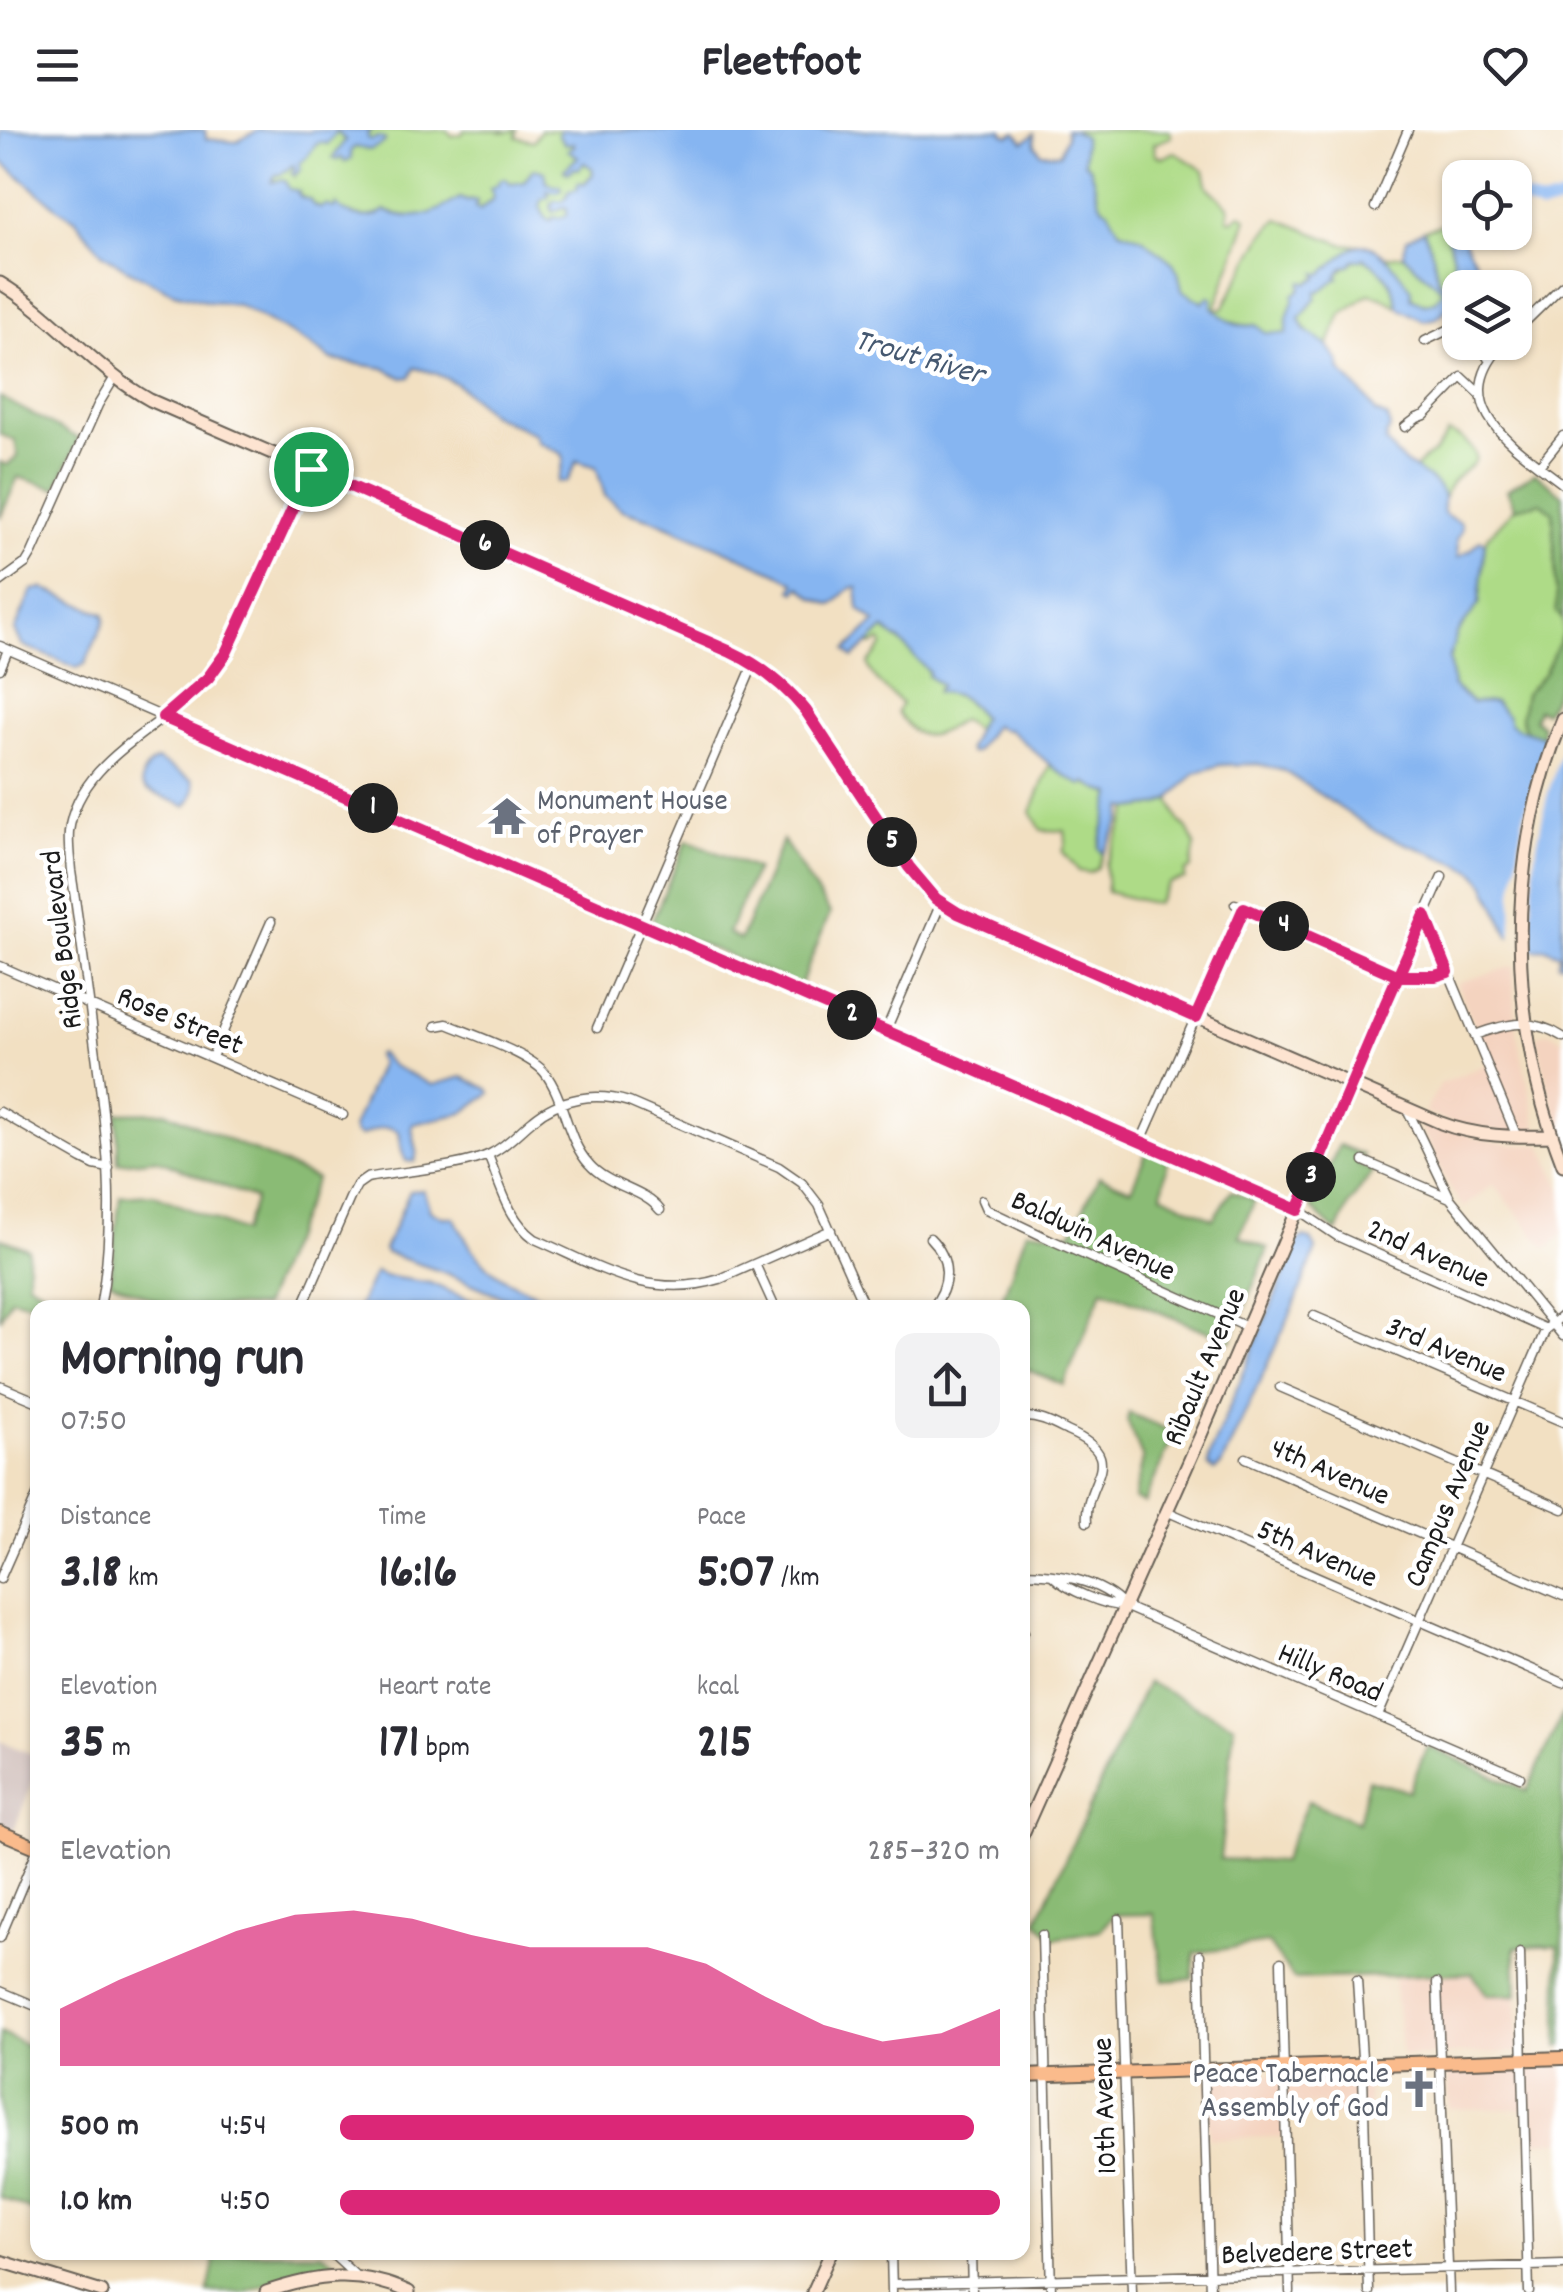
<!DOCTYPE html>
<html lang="en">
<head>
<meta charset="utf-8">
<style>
  body { margin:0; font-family:Dekko,sans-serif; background:#f2f2f3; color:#2b2b33; height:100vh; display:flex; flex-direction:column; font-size:38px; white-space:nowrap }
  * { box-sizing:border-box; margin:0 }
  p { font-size:32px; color:#7c7c81 }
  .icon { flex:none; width:55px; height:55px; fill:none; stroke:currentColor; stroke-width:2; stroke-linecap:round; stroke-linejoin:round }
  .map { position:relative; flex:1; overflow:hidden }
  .drawer { position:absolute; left:30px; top:1170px; width:1000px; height:960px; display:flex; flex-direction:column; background:#fff; border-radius:20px; box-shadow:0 2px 8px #0004 }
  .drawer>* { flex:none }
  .fabs { position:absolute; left:1442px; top:30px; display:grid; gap:20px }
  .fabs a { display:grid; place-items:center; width:90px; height:90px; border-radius:20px; background:#fff; box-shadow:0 2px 8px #0004; font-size:50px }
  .pin { position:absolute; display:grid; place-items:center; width:85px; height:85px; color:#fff; margin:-42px; border:5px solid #fff; border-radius:50%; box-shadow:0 2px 10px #0007 }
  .km { position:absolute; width:50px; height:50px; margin:-25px; border-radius:50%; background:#222; color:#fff; font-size:28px; line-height:50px; text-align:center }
  .round { display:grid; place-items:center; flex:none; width:105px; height:105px; border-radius:20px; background:#f2f2f3 }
  .summary { display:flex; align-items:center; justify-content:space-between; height:170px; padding:0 30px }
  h1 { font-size:55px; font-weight:800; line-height:75px }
  .metrics { display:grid; grid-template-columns:repeat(3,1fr); gap:15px; height:170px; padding:10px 30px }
  .metrics div { display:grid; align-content:center }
  .metrics b { font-size:50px; font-weight:800 }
  .metrics small { font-size:28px; font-weight:400 }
  .metrics p { font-size:28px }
  .chart { height:280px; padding:20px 30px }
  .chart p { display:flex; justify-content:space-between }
  .chart svg { width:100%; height:180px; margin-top:10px; fill:#db2777; opacity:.7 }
  ul { padding:0 30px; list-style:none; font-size:32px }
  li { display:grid; grid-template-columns:160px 120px 1fr; align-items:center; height:75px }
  li i { height:25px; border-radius:12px; background:#db2777 }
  header { display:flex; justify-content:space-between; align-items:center; height:130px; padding:0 30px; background:#fff; font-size:45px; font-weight:800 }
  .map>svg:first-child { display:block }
</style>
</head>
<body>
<header><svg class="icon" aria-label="menu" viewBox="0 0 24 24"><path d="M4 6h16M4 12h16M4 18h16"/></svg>Fleetfoot<svg class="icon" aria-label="heart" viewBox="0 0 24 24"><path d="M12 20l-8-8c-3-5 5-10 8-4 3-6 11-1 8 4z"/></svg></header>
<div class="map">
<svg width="1563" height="2162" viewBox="0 0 1563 2162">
  <rect width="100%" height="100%" fill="#fff"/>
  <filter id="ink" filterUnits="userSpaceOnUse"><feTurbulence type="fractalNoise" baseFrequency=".01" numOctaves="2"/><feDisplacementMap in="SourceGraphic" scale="20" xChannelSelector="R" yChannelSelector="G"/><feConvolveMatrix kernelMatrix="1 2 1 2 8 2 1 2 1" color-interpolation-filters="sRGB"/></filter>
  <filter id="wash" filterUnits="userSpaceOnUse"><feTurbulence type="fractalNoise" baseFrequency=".0048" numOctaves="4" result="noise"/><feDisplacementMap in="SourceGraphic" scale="40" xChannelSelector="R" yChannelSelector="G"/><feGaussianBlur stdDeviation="2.25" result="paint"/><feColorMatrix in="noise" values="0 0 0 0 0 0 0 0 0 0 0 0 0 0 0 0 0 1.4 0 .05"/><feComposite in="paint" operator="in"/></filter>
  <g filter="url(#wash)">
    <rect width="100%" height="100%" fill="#f2e0c2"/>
    <path fill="#f4d3bf" d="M1513,836L1517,903L1537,996L1535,1000L1510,1003L1463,997L1424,982L1441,953L1490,933L1457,853Z
      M1548,902L1563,910V1008L1547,954L1537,906Z
      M1416,987L1474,1007L1514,1015H1542L1563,1061V1104L1546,1118L1493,1054L1464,1078L1450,1059Z
      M1472,1843L1487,1865H1517L1518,1922L1402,1926L1394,1846Z
      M1563,1935V2011L1529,2012L1527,1979H1449L1447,1938Z
      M1368,1940L1369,1985H1322L1321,1975L1288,1977V2007L1209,2009L1207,1948Z"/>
    <path fill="#d0c0bb" d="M0,1611L37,1626V1641L14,1700L0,1694Z"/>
    <path fill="#aedb87" stroke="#657c52" stroke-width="2.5" d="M374,0H447L452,6L462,4L464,0H503L501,2L517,0L516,7L533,11L541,0H561L558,6L574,12L578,28L574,38L583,33L593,38V44L578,59L569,61L566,68L562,71L567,78V86L550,91L546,89L539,76L542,68L547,65V61L555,60L554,56L532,40L524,52L498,54L492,70L479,80L475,78L477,72L474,70L467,71L460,68C432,86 417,92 385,81L380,85L369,87L346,84L335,78H320L293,61L273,53L275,45L293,35L295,45C302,23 318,12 337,1L345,10L336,25L355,17H375L385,10L378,7L371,10L368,8V2Z
      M1073,0H1170L1171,7L1154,14L1155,25L1162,28L1175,22L1204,41L1208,57L1229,77L1228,89L1232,90L1241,84L1247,89L1216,176L1217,179L1223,178L1263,105L1278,89L1342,114L1361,115C1339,124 1325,147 1302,155C1293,173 1287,184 1288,205L1266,203L1256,195C1227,199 1206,175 1182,160L1178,142L1142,108L1119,100L1108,80L1101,75L1089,36L1084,32Z
      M1443,94C1450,116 1460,136 1447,156L1438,150L1433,125L1424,100Z
      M1403,125L1445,162C1415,193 1400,151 1386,127Z
      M1363,128C1385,141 1394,153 1398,177L1381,167L1369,164L1341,184L1328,216C1315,211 1306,201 1300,189L1316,168L1315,162C1335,154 1342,132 1363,128Z
      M1448,303C1457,305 1463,308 1469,315C1486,333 1466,337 1457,347C1450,354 1447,361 1443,369C1439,355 1426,347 1415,339L1423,330L1434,323Z
      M1541,372L1553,382L1557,483L1563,489V503L1544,544L1525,564L1521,587L1527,604L1472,573L1453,556L1449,529L1457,503L1479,474L1485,412L1488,406L1515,378Z
      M884,499L900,511L929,542L928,546L941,555L937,561C958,563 969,571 982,588L976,600L961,590C930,610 919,614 897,582L901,573C888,561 873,551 868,534L883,515L881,511L871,515L868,514Z
      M1050,635L1100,660L1113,664L1099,717L1103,724L1097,739L1089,743L1079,741L1063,722L1066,713L1065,701L1041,700L1031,682Z
      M1170,669L1179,691L1187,699L1195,715L1191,738L1185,742V749L1169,753L1156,774L1107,762L1105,735L1130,679L1159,675Z"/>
    <path fill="#8abb74" stroke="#536c48" stroke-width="2.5" d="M0,267L79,309L56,359L18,347L0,388V332L7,335L18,326L15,311L0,304Z
      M1535,343L1563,365V489L1557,483L1553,382L1541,372L1515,378L1507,360Z
      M1563,503C1563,534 1563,557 1545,582L1538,579L1534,589L1542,596V605L1527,604L1521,587L1525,564L1544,544Z
      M687,710L756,739L728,803L740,810L783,710L830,783L800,856L651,793Z
      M167,982L316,1049L263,1177H171L110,1151L120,1066L153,1064L243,1102L255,1069L157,1029L118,1033L117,983Z
      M1339,1015L1363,1025L1359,1035L1373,1041L1349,1075L1337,1102L1311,1078Z
      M1147,1021L1168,1030L1162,1064L1213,1089L1231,1061L1255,1070L1239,1106L1268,1119L1231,1211L1103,1159L1064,1255L1023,1238L1022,1178H999L1027,1100L1071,1104L1099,1046L1131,1059Z
      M0,1108L28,1119V1152L53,1166L90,1163L88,1177H45L11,1168L0,1189Z
      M1129,1283L1175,1303L1144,1373L1134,1369L1143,1329L1127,1290Z
      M1147,1552L1234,1595L1220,1729L1282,1732L1308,1671L1358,1692L1368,1650L1409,1661L1427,1616L1527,1661L1563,1583V1915L1558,1916V1815L1515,1817L1517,1865H1487L1472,1843L1294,1849L1268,1813L1195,1823L1192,1849L1164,1851L1153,1784L1114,1785L1100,1800L1054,1809L1037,1791Z
      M0,1903L37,1920V2083L0,2067Z
      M204,2123H322L338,2134L337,2138L312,2140L244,2162H208L215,2128Z"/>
    <path fill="#86b5f1" stroke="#516886" stroke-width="2.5" d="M0,0H205L206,9L236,12L259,0L310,2L311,0H374L368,2V8L371,10L378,7L385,9L384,13L370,20L355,17L351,20V29L345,32L341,27L337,30L333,28L345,10L337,2L327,14L320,12C310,17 311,27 299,33L301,39L295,45L291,44L295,38L293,35L281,44L275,45L272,52L282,50L286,51L289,59L299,61L298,64L302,68L309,69L313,75L320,78L326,75L334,78L336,74C346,87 371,91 385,81C416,92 433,85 460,68L467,71H477L475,77L480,80L492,70L493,64L490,58L498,54L499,50L505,48L510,53L524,52L532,40L536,39L545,42L547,52L554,56L560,55L562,59L558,62L547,61L549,67L542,69L540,77L546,89L550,91L553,87L558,88L567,85V78L564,77L552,82L551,74L555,70L562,71L566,68L569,61L578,59L577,55L580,52L584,54L593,44L592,38L584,33L579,39L574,38L568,43L564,40L578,27L568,20L574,16V13L565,14L558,5L561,0H1003V3L1009,6L1016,2L1024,12L1034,4L1035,15L1041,23L1059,24L1066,6L1065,0H1073L1084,7V32L1089,36L1101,75L1108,80L1119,100L1142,108L1173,133L1178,142L1182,160L1203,173L1208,166L1212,168V177C1228,191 1232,198 1256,195L1266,203L1287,204V188L1294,168L1293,165L1301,159V152L1304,151L1307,154L1318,147L1317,143L1322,144C1331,136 1341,125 1352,118C1377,104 1399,144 1412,160L1411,168L1424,174L1435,172L1444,161L1403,125L1407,109L1424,100L1433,125L1438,150L1446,156C1461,136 1450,116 1443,94L1451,76L1460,71V102L1462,103C1463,115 1478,132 1483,146L1470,157L1460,158V167L1437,188L1424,191L1398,177C1394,153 1385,141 1364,128L1362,130H1354L1350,135L1343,137L1337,146L1339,148C1330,151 1325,161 1316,162V167L1300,189L1305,200L1328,216L1339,232L1341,241L1367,269L1376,283L1388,288L1390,298L1386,305V313C1392,319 1397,326 1403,331C1415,341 1434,348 1441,362C1449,378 1431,380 1460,392C1464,399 1461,402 1457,408L1458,427L1472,419L1480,410L1485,412L1479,474L1457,503L1449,529L1453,556L1472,573L1494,572L1507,585L1510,594C1527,604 1544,606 1563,614L1562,834L1558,833L1560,824L1546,818L1536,820L1509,806L1486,755L1474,741L1457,733L1378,703L1284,641L1258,634L1220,635L1195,643L1170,669L1159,675L1130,679L1124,677L1121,690L1103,724L1099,718L1112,664L1100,660L1086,652L1082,655C1054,643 1033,617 1007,599L1005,601L994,595L975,622L970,623L968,619L982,587C967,569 960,563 937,562L941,555L928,546L929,542L900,511L884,499L853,528L846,520L875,492L859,479L857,457C846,457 841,470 832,475L814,468L800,456L796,462L792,460L795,453L778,443L655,390L622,380L605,366L596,337L577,331L567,352H558L564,329L562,324L538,312L535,304L492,285L457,254L435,243L415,238L410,247L403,248L383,238L332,230L311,215L238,175L209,172L174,163L130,141L102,123L75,89L57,78L0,30Z
      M42,458L104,484L105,490L85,534L77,538L22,515L15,500L32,460Z
      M157,630L192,650C196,658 193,669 186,676L146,660L142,655C140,645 148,634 157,630Z
      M379,923L391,935L432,955L462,947L488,959L490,963L463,983L413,994L412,998L417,1021L415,1032L406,1031L402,1022L399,1002C387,992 373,1001 360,1006L355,1003L353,998L380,933L376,926Z
      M423,1060L430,1080L442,1087H454C484,1149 508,1151 568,1177H527L443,1142L386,1123L384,1120L410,1061Z
      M1304,1107L1311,1110L1316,1119L1294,1176L1221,1336L1214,1341L1208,1335L1209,1326L1298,1111Z
      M375,1142L384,1146L430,1153L486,1177H358Z"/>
    <path fill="#f2e0c2" d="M1548,602L1563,608V614L1547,667L1535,725L1529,823L1511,813L1513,761L1523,689Z"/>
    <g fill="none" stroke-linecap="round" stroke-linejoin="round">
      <path stroke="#86b5f1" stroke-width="12" d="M1515,66L1541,76L1563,70"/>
    </g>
  </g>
  <g filter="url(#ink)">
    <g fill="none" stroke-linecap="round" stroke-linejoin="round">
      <g stroke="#676156" stroke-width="11">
        <path id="street" d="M1375,77L1408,0
          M1515,202L1563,155
          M1425,211L1460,194
          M1478,212L1489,230
          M1505,212C1443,276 1515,317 1563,354
          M1405,297L1417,288L1425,285L1462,247L1481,265
          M1539,336L1563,306
          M0,452L26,433L32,423L98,275L115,247
          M0,516L1297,1079L1337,1106L1546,1199
          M0,539L8,520
          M1442,747L1425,785L1517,1007
          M1235,774L1398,846H1435L1448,842
          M0,836L343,985
          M436,896L447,894C471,904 530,924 545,943C565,969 566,1009 589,1034C609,1057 644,1059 660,1080
          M597,898L754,533
          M886,900L941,773
          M1475,905C1507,893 1532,887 1563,907
          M212,927L271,792
          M1351,955L1425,785
          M1408,981L1450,1068L1563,1206
          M0,982L82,1029L94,1035L109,1038
          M1141,1011L1244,778
          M488,1025C500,1054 508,1090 535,1109C598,1136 649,1171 720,1149L831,1100
          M1364,1031L1450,1068
          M982,1070L986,1079L1051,1110L1247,1197
          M930,1108C951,1129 951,1155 932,1178
          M755,1134L775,1178
          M100,1178C118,1081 106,998 93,902C86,848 79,794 71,741C70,728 68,715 69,702C76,644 132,613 173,580C193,564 211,545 226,523L311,339
          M302,1178L350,1068L357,1055L367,1048C401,1041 461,1038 490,1024C507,1016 519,1001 533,990C560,967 596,962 629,972L779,1037L802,1053L819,1075L865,1178
          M1314,1186L1563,1292
          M0,1256L38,1272
          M1280,1257L1563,1379
          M1022,1287C1039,1286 1053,1294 1067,1301C1132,1329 1083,1349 1087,1392
          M1246,1328L1563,1466
          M1166,1381L1563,1553
          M1022,1443C1056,1443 1101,1450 1124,1476
          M1053,1446C1067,1460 1105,1476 1124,1476L1520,1647
          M0,1449L38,1363
          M1022,1503L1024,1502
          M1378,1586L1546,1199L1563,1185
          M1119,1789L1132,2162
          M1042,1805L1051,2162
          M0,1808L38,1718
          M1520,1823L1529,2162
          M1200,1825L1210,2162
          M1281,1832L1290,2162
          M1357,1850L1363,1943L1369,2162
          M1437,1853L1449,2162
          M0,1861L38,1877
          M330,2122L356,2146
          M891,2122L892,2162
          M971,2122L972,2162
          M892,2154L1563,2135"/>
      </g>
      <g stroke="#676156" stroke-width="15">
        <path id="secondary" d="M0,153C55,186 94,239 150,270L754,533L782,554L806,581L909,737L927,761L948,778L1441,993C1477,1007 1513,1007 1552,1006
          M1563,589C1504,730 1508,893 1563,1035
          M1022,1706L1200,1307L1351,955
          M0,2131L102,2162
          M266,2162C316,2145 360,2139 409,2162
          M813,2162L831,2122"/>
      </g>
      <g stroke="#676156" stroke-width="16">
        <path id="primary" d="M0,1702L38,1718
          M1022,1946L1563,1928"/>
      </g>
      <use href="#street" stroke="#fff" stroke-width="8"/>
      <use href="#secondary" stroke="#fde4d1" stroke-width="11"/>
      <use href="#primary" stroke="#fabb8c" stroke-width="12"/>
    </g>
  </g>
  <g fill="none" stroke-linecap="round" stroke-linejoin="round" filter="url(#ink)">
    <g stroke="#fff" stroke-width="20">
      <path id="route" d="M311,339L226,523L208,548L163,587L1298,1080L1386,873L1425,785L1448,842L1435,846H1398L1244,778L1196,887L958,783L936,769L909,737L806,581C785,555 761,536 731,522L311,339"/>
    </g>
    <use href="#route" stroke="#db2777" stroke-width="12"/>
  </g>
  <defs>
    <g id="temple-bare" transform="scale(3)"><path d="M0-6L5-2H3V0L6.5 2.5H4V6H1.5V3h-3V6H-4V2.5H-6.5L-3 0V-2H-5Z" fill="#6b7280" stroke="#fff" stroke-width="2.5" paint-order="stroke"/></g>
    <g id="church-bare" transform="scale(3)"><path d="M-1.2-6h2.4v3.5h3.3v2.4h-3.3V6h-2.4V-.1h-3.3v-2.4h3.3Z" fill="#6b7280" stroke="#fff" stroke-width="2.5" paint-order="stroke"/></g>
  </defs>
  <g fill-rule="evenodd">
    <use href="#temple-bare" x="507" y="686"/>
    <use href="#church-bare" x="1419" y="1959"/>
  </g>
  <g text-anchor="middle" stroke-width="9" stroke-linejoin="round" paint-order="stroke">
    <g font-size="30" fill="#5b616d" stroke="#fff" text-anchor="start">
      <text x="537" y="679">Monument House<tspan x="537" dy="34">of Prayer</tspan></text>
      <text x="1389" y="1952" text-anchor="end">Peace Tabernacle<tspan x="1389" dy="34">Assembly of God</tspan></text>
    </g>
    <g font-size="30" fill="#1c1c1c" stroke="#fff">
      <text transform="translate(60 810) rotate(-97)" y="10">Ridge Boulevard</text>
      <text transform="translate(181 889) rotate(23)" y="10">Rose Street</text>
      <text transform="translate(1094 1104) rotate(25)" y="10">Baldwin Avenue</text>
      <text transform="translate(1429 1122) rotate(24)" y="10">2nd Avenue</text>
      <text transform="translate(1447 1218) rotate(23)" y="10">3rd Avenue</text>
      <text transform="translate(1203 1236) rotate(-67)" y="10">Ribault Avenue</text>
      <text transform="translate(1331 1340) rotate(24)" y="10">4th Avenue</text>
      <text transform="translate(1446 1373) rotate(-67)" y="10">Campus Avenue</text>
      <text transform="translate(1318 1422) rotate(24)" y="10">5th Avenue</text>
      <text transform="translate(1331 1541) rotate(23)" y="10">Hilly Road</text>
      <text transform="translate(1103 1976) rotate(-92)" y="10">10th Avenue</text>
      <text transform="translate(1317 2120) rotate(-2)" y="10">Belvedere Street</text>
    </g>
    <g font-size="32" font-style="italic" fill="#465971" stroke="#fff">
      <text transform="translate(920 225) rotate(16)" y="11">Trout River</text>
    </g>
  </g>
</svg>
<div class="fabs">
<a><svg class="icon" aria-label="locate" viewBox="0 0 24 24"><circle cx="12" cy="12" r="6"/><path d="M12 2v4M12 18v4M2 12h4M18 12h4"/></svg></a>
<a><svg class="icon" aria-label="layers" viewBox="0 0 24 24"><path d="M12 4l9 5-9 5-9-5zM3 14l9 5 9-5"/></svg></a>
</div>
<div class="pin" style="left:311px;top:339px;background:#1e9e55"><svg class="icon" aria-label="arrive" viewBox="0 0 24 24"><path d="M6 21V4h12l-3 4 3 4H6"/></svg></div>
<b class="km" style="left:373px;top:678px">1</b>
<b class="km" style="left:852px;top:885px">2</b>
<b class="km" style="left:1311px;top:1047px">3</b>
<b class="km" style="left:1284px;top:796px">4</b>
<b class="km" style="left:892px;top:712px">5</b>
<b class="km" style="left:485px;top:415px">6</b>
<section class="drawer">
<div class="summary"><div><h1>Morning run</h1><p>07:50</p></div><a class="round"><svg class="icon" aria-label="share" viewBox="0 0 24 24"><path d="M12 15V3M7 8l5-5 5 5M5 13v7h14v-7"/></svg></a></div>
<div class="metrics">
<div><p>Distance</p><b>3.18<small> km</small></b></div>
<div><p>Time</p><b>16:16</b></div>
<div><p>Pace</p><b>5:07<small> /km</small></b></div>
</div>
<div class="metrics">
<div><p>Elevation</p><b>35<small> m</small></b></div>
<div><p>Heart rate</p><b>171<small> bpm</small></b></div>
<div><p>kcal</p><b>215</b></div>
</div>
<div class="chart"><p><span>Elevation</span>285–320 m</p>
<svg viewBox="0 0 160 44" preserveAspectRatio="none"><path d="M0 44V30L10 23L20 17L30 11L40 7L50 6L60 8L70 12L80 15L90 15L100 15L110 19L120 27L130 34L140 38L150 36L160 30V44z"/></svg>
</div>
<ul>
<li><b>500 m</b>4:54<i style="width:96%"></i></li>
<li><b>1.0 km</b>4:50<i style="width:100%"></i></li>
</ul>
</section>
</div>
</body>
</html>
